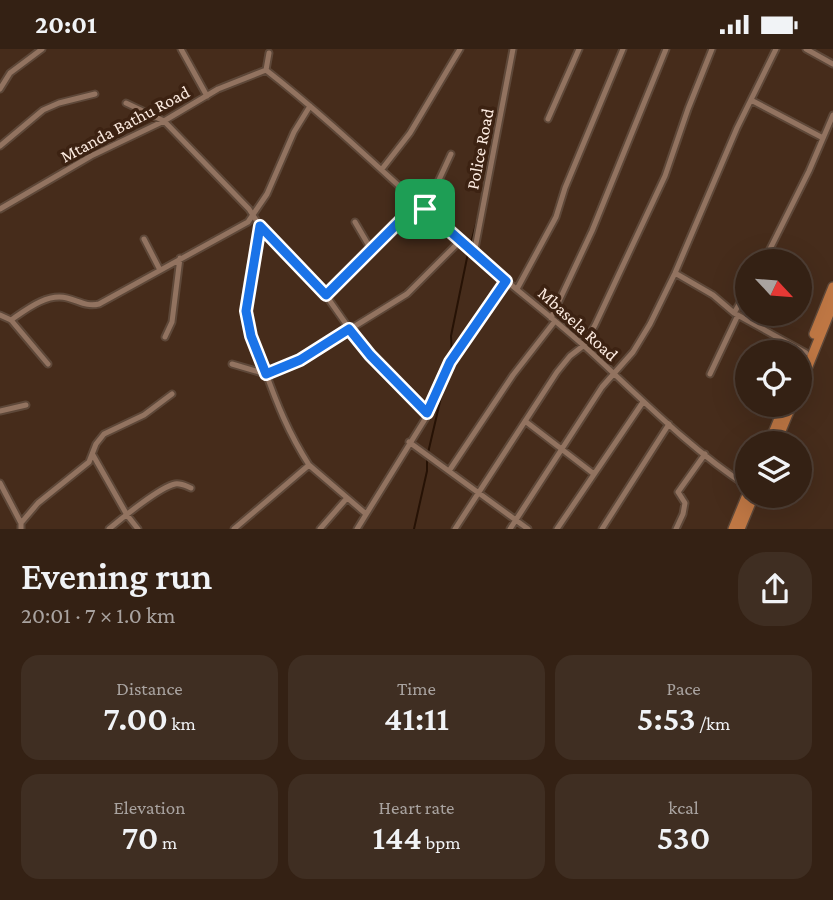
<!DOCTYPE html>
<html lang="en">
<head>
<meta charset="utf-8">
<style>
  body { margin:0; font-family:"Crimson Pro",serif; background:#3f2e22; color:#f1f3f6; height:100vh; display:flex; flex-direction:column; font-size:26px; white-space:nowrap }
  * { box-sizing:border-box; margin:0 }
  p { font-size:23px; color:#a9a3a0 }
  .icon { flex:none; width:38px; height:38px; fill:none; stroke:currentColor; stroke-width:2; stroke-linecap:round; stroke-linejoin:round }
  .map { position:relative; height:480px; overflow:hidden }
  .drawer { display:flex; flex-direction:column; background:#342114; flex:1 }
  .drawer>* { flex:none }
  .needle { width:46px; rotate:116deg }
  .fabs { position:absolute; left:735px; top:200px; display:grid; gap:14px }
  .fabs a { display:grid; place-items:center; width:77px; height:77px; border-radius:50%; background:#342114; box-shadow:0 7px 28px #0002,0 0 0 2px #4e3e34; font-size:35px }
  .pin { position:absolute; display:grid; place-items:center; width:60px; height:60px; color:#fff; margin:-30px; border-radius:14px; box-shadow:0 4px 10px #0006 }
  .round { display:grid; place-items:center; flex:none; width:74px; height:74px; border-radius:28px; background:#3f2e22 }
  .headline { display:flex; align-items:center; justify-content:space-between; height:119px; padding:0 21px }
  h1 { font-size:38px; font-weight:600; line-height:52px }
  .stats { display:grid; grid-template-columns:repeat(3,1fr); gap:10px; height:119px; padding:7px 21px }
  .stats div { display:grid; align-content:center; border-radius:18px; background:#3f2e22; text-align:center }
  .stats b { font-size:35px; font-weight:600 }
  .stats small { font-size:19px; font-weight:400 }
  .stats p { font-size:19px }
  .status { display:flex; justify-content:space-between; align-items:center; height:49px; padding:0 35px; background:#342114; direction:ltr }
  .status svg { height:19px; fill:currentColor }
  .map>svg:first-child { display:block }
</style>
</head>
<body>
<div class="status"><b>20:01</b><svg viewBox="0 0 49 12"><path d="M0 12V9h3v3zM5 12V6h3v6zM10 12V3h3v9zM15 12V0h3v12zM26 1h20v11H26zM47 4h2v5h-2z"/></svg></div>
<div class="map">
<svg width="833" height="480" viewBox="0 0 833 480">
  <rect width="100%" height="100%" fill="#462c1b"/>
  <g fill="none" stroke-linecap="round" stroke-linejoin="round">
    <path stroke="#261205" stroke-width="2" d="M470,197L478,168
      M452,309L451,287L468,204
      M428,404L445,331
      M414,480L427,422V409"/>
    <g stroke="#5e4839" stroke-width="9">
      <path id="minor" d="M181,0L207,47
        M806,0L833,15
        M266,21C335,75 396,136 461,193C500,229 543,260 583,296C636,344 687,398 747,437
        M266,21L269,4
        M0,40L10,24L42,0
        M751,51L823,89
        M126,54L164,72L249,160L260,177L318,235L358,292L427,364
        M548,70L579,0
        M0,97L43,61L59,54L95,45
        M382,120L410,84L460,0
        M0,160L91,107L164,72L218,40L266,21
        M425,161L451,105
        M355,173L372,202
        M260,177C255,202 244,237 246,262C247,282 257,301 264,319C277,355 288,383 309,416
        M144,190L160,221
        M474,205L513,0
        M764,212L809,122L833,66
        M675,224L713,246L734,264
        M517,240L556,168L565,139L623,0
        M747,242L734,264L806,304
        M326,246L418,154
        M0,266L11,271L48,315
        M551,269L592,182L666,0
        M11,271C27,260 47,244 67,249C79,252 87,258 99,255L248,173L267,145L294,83L310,57
        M165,288L172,273L180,209
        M232,315L266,325L300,311L407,245L460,192
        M710,325L738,266
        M0,362L26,356
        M525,372L594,425
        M409,393L528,480
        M93,406L127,466L138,480
        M449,422L513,326L555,272
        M0,434L21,474V480
        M21,474L38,454L89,413L96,395L104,385L144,366L172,345
        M109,480C122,469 160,438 175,435C181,434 186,437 191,439
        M234,480L309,416L366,465
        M320,480L347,449
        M357,480L427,367L450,313L506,232
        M455,480L557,323L570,307L583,297L595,276L665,127L688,60L712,0
        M510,480L602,338L633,303L650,275L675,224L737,79L776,0
        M557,480L643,353
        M602,480L669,375
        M676,480L683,465L685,454L678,443L705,405"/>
    </g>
    <g stroke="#5e4839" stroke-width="12">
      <path id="primary" d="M814,285L833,238
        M800,337L833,255
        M769,394L785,355
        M776,394L792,355
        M733,480L747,446
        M740,480L754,446"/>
    </g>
    <use href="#minor" stroke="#927360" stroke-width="5"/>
    <use href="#primary" stroke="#bf7744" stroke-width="9"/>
  </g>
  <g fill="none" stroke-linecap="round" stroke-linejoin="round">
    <g stroke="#fff" stroke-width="14">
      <path id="route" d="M418,154L506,232L450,313L427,364L370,306L349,280L300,311L266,325L251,287L246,262L260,177L326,246Z"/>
    </g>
    <use href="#route" stroke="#1a73e8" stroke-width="9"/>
  </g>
  <g text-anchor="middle" stroke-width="7" stroke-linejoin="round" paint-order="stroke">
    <g font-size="18" fill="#fcebe0" stroke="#3c2212">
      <text transform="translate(125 75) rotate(-28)" y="6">Mtanda Bathu Road</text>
      <text transform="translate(480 100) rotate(-79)" y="6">Police Road</text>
      <text transform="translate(578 275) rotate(42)" y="6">Mbasela Road</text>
    </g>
  </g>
</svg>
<div class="fabs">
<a><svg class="needle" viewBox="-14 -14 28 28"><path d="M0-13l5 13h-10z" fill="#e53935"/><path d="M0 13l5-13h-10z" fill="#a9a3a0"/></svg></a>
<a><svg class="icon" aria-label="locate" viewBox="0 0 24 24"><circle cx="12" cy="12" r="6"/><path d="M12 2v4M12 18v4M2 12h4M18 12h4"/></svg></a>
<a><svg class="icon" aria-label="layers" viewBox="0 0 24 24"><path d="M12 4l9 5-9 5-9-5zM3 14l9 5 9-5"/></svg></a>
</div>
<div class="pin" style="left:425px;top:160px;background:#1e9e55"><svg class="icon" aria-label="arrive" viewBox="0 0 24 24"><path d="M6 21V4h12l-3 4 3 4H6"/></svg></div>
</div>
<section class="drawer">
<div class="headline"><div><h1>Evening run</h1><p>20:01 · 7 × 1.0 km</p></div><a class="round"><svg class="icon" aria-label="share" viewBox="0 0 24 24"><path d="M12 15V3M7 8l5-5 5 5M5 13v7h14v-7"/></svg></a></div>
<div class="stats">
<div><p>Distance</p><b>7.00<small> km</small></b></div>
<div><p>Time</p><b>41:11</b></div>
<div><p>Pace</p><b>5:53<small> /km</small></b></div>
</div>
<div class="stats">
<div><p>Elevation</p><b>70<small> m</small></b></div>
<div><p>Heart rate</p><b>144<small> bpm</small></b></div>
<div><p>kcal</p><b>530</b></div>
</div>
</section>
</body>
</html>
